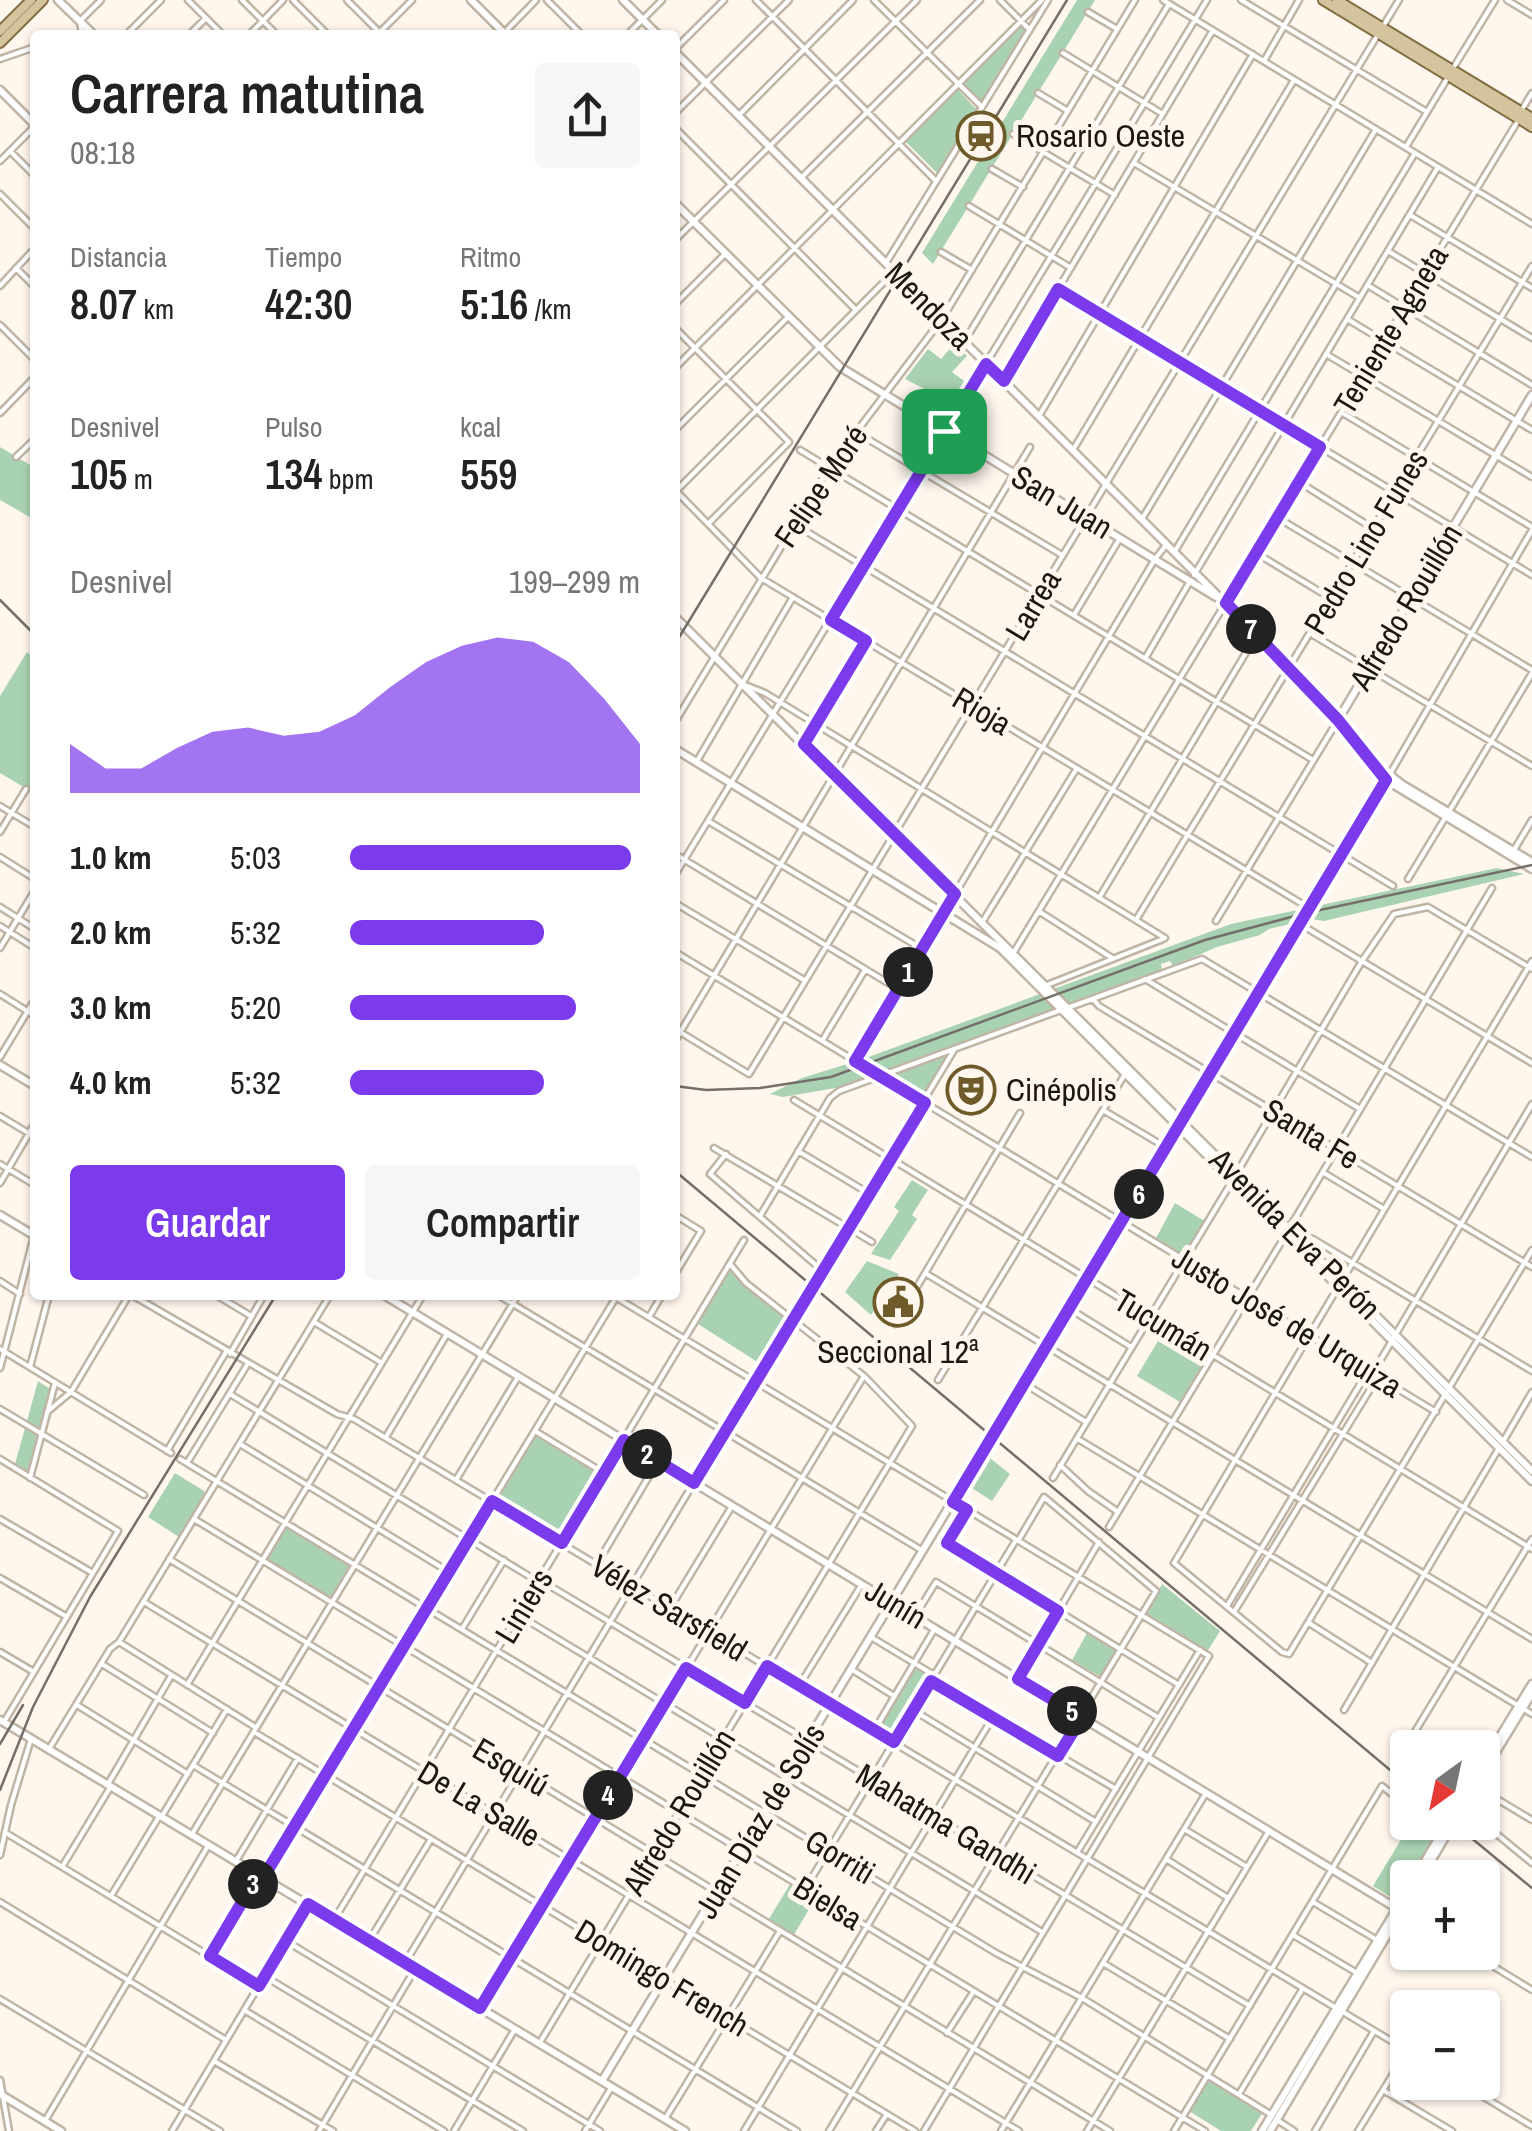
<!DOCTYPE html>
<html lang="es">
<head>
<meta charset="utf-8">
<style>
  body { margin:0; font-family:"Archivo Narrow",sans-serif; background:#f6f6f6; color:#222; height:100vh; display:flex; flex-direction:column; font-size:38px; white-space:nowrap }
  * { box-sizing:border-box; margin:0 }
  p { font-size:32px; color:#767676 }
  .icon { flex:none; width:55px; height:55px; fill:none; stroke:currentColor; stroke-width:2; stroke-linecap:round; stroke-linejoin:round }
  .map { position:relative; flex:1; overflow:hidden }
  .details { position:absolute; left:30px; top:30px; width:650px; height:1270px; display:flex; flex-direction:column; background:#fff; border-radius:10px; box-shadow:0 2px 8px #0004 }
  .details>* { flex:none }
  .needle { width:65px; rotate:213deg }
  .fabs { position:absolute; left:1390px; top:1730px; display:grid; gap:20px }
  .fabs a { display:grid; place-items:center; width:110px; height:110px; border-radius:10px; background:#fff; box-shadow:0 2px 8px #0004; font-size:50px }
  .pin { position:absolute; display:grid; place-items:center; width:85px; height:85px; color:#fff; margin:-42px; border-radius:20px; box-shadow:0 5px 15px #0006 }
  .km { position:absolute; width:50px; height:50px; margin:-25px; border-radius:50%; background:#222; color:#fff; font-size:28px; line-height:50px; text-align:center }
  .round { display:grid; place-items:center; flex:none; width:105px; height:105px; border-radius:10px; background:#f6f6f6 }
  .overview { display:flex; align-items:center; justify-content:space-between; height:170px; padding:0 40px }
  h1 { font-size:55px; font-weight:600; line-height:75px }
  .metrics { display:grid; grid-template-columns:repeat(3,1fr); gap:15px; height:170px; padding:10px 40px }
  .metrics div { display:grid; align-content:center }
  .metrics b { font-size:42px; font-weight:600 }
  .metrics small { font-size:28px; font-weight:400 }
  .metrics p { font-size:28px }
  .chart { height:280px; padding:20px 40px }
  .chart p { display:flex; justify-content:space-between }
  .chart svg { width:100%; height:180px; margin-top:10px; fill:#7c3aed; opacity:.7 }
  .action { display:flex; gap:20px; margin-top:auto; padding:20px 40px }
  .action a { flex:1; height:115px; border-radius:10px; background:#7c3aed; color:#fff; font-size:40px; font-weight:600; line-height:115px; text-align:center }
  .action a+a { background:#f6f6f6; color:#222 }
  ul { padding:0 40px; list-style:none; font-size:32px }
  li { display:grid; grid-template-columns:160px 120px 1fr; align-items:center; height:75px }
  li i { height:25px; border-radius:12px; background:#7c3aed }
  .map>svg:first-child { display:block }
</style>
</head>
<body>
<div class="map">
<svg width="1532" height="2131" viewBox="0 0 1532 2131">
  <rect width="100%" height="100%" fill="#fff7ee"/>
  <path fill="#a9d2b2" d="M1077,0H1095L933,264L922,253Z
    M1020,23L1028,31L982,104L961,83Z
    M957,89L977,110L938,174L904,140Z
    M955,343L967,356L952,372L967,383L957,400L944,393L942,398L905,379L928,349L941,359Z
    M0,447L35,468V520L0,500Z
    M27,652L35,659V794L0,773V696Z
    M1497,868L1524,874L1324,921L1311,919L1269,929L1260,935L1217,947L1173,966L1170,961L1161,964L1162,970L836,1088L783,1097L770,1094L802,1078L863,1059L1231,924Z
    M947,1055L949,1057L924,1096L893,1078L895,1073Z
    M912,1180L928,1190L912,1215L917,1219L890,1260L871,1254L899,1211L894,1207Z
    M1175,1203L1206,1222L1184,1255L1156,1238Z
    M867,1261L899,1274L871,1315L845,1292Z
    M731,1268L745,1286L787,1316L759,1363L698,1324Z
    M1158,1341L1202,1367L1180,1402L1137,1376Z
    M38,1381L50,1389L27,1472L15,1464Z
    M536,1435L599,1473L559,1538L497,1501Z
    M986,1455L1010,1474L992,1501L967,1485Z
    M175,1473L204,1491V1497L179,1537L148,1517Z
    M285,1522L355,1565L332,1603L262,1560Z
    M1162,1584L1220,1631L1207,1652L1146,1616Z
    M1087,1633L1117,1651L1101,1677L1072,1660Z
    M919,1669L930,1679L891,1738L880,1730V1726L913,1671Z
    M1411,1823H1423L1438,1834L1395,1900L1373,1886Z
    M792,1881L817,1896L792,1938L767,1922Z
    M1209,2078L1263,2112L1251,2131H1221L1189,2111Z"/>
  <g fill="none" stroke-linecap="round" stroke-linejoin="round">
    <g stroke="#c0b4a6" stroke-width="9">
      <path id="street" d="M188,0L223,35
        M242,0L277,35
        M293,0L328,35
        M347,0L382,35
        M547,0L582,35
        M756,0L936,181
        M874,0L981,106
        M1000,0L1028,28
        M1163,0L1532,224
        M1241,0L1427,112
        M1507,0L1532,15
        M1088,12L1117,29
        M1382,28L1399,0
        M82,35L80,21L101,0
        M126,35L161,0
        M189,35L206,18
        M249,35L283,0
        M377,35L412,0
        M502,35L536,0
        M627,35L662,0
        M675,49L724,0
        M1063,53L1161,113
        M0,59L35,47
        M1264,61L1299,0
        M1452,70L1495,0
        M1038,93L1068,111
        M1521,111L1532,93
        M675,113L789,0
        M740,114L853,0
        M675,128L855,309
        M1013,134L1115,195
        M1406,147L1447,79
        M10,151L35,176
        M0,161L35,126
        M1134,163L1360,298
        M992,169L1023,187
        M801,178L980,0
        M0,194L35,229
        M969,206L1071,268
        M1410,215L1532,288
        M675,240L917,0
        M1388,251L1532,338
        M941,252L972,270
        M886,263L1048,0
        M16,268L35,287
        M0,286L35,248
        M1369,286L1532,385
        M1058,289L1532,575
        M675,304L725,254
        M1347,319L1532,430
        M0,325L35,360
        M675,328L789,442L709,523
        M964,342L1169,4
        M1326,354L1532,477
        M675,368L1042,0
        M1003,381L1213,30
        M1341,412L1532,527
        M0,413L35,377
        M1039,416L1253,54
        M675,430L788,317
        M856,432L1062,555
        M800,450L1313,760
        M1073,450L1294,80
        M16,457L35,439
        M1299,482L1374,529
        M675,490L761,578L1309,908
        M675,492L894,272
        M1278,518L1532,670
        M1142,519L1376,129
        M794,524L1393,886
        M1175,551L1415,153
        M1256,553L1332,599
        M1194,575L1438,167
        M1074,615L1120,538
        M1313,635L1532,766
        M1146,657L1189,583
        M745,685L765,693L1165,938
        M675,722L829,468L942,319L1135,0
        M804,744L866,641
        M697,761L793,597
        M1391,772L1532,530
        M0,806L35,827
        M1450,810L1532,673
        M708,821L922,949
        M0,832L26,789
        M1514,850L1532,820
        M675,854L898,989
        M0,857L35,879
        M675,875L1207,0
        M1408,879L1445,818
        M1099,898L1256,636
        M675,903L804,980
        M0,907L35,929
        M1040,912L1112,958
        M1136,920L1532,266
        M983,921L1077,768
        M1216,921L1338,720
        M1300,924L1532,1063
        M0,926L35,948
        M0,948L35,890
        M675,952L1436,1412
        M1014,952L1519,119
        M1532,961L1174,1563L1282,1652L1289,1654L1532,1250
        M1145,979L1360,1109
        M1047,985L1163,939
        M0,994L35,1016
        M1093,999L1099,1006L1532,1267
        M1070,1007L1202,959L1532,1157
        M675,1029L749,1074L1377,36
        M675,1041L1030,447
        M822,1041L865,970
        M0,1057L35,999
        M855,1061L1155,559L1167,544
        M794,1100L1532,1549
        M1103,1110L1167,1148
        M0,1116L35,1137
        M1183,1120L1386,781
        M714,1148L872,1242
        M798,1151L870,1194
        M726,1154L710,1174L823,1271
        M0,1164L35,1185
        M1324,1173L1384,1209
        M1236,1174L1362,961L1394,914L1428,907L1532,969
        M0,1183L35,1123
        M675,1215L701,1231L675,1274
        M760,1216L830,1098L839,1091L1061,1010
        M1290,1227L1492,888
        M1295,1234L1313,1239L1532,1371
        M925,1273L1532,1639
        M0,1281L20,1294
        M132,1295L337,1414L354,1419L1336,2008
        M216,1295L251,1316
        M498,1295L923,1551
        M612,1295L1209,1656L924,2131
        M1070,1309L1131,1347
        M649,1317L662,1295
        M314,1322L382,1363
        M895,1324L1020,1113
        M0,1349L171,1453
        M230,1354L264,1295
        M30,1367L49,1295
        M0,1368L34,1236
        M938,1380L1125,1074
        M1025,1384L1086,1422
        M230,1394L537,1581
        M0,1409L144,1495
        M47,1412L71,1392L129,1295
        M535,1431L604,1473
        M386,1437L447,1334
        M1078,1439L1532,1714
        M1504,1440L1532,1392
        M240,1444L449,1572
        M167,1451L226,1352
        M0,1459L118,1531L4,1722
        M180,1459L996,1953L1082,1998L1270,2114
        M187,1463L247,1365
        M1060,1465L1088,1491L1118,1512
        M30,1478L55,1383
        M1053,1478L1231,1183
        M456,1480L518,1377
        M967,1510L947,1543L1179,1685
        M0,1519L91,1572
        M194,1519L1205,2131
        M1109,1527L1285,1236
        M169,1559L1110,2131
        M597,1564L658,1461
        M0,1578L67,1617
        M540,1580L1250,2006
        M144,1602L1019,2131
        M1227,1606L1368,1371
        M670,1608L732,1506
        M1234,1612L1374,1383L1377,1366L1532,1104
        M520,1616L1042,1932
        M915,1616L936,1582L1159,1718
        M1309,1623L1372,1663
        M462,1629L504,1560
        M871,1637L934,1675
        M119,1642L255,1727
        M0,1652L34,1672
        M102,1664L213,1733
        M851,1669L894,1696
        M1018,1679L1099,1542
        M931,1681L1116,1789
        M187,1685L423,1295
        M799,1686L862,1584
        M77,1705L188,1774
        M913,1710L1096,1822
        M1344,1710L1499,1448
        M874,1731L935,1628
        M254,1732L915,2131
        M49,1749L110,1649L119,1642L330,1295
        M1408,1764L1403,1760L1402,1753L1532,1539
        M193,1765L797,2131
        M108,1784L171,1676
        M1482,1790L1532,1820
        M162,1816L227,1709
        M1427,1822L1439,1832
        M1482,1822L1532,1863
        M1184,1829L1247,1867
        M6,1833L259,1986
        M192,1834L518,1295
        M1078,1851L1200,1650
        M0,1855L11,1805L31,1739
        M1166,1859L1228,1898
        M236,1861L298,1758
        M62,1867L111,1786
        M264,1876L615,1299
        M805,1889L1016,1540
        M111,1896L160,1815
        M0,1902L226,2040
        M1313,1902L1377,1940
        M334,1920L744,1240
        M1293,1935L1357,1973
        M286,1941L600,2131
        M369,1941L431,1839
        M1470,1952L1532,1990
        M210,1956L258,1875
        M405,1963L954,1050
        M1103,1963L1230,2039
        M264,1976L523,2131
        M0,1999L220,2131
        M480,2008L864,1376
        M244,2010L444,2131
        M1343,2012L1408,2051
        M947,2033L974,1991
        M539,2044L912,1426L864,1376L746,1283L730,1264
        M214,2061L333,2131
        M0,2080L9,2131
        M1459,2082L1532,2126
        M1383,2090L1452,2131
        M1239,2094L1303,1988
        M665,2119L780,1931
        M1277,2120L1294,2131
        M45,2121L208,1846
        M172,2131L307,1905
        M319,2131L415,1969
        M454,2131L515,2029
        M585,2131L611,2088
        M744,2131L993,1717
        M829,2131L1156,1591L1044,1497L1018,1541
        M876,2131L887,2114
        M1001,2131L1206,1793
        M1087,2131L1269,1831
        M1174,2131L1382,1786L1408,1807
        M1315,2131L1374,2031
        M1358,2131L1407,2051"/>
    </g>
    <g stroke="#c0b4a6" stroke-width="11">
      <path id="secondary" d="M58,0L94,35
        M471,0L506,35
        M623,0L658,35
        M675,52L1283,661L1338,720L1386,780L1532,869
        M0,90L35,125
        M675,203L840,367L1216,597
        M675,617L1532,1471
        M1338,720L1532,395
        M675,749L1000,948L1532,1481
        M1372,761L1403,785L1532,862
        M0,1065L35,1086
        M0,1215L35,1236
        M384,1295L1401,1911
        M0,1720L685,2131
        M1482,1766L1532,1684
        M1482,1775L1532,1693
        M1415,1878L1448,1822
        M1421,1878L1454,1822
        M602,2081L1178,1128
        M0,2094L61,2131
        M1262,2131L1408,1890
        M1270,2131L1408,1900"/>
    </g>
    <g stroke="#816d41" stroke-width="12">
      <path id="primary" d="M1323,0L1532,127
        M1337,0L1532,118
        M0,31L31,0
        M0,43L43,0"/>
    </g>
    <use href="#street" stroke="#fff" stroke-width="4"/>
    <use href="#secondary" stroke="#fff" stroke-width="6"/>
    <use href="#primary" stroke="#d4c49d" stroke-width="8"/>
    <path stroke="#756f69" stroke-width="2.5" d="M0,600L35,635
      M675,644L1067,0
      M675,1086L706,1090L760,1088L831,1077L1205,940L1306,913L1532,865
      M675,1171L1408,1785
      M0,1744L23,1705
      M0,1790L33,1707L90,1597L276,1295
      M1452,1822L1532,1888"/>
  </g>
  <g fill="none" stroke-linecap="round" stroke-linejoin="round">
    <g stroke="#fff" stroke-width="20">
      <path id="route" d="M1058,289L1320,447L1226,603L1338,720L1386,780L953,1502L967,1510L947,1543L1058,1611L1018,1679L1082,1717L1058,1756L931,1681L894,1742L767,1666L745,1703L686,1668L480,2008L308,1904L259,1986L210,1956L258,1875L263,1878L492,1501L562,1543L624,1440L694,1483L925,1103L855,1061L955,894L804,744L866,641L831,620L986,364L1004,381Z"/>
    </g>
    <use href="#route" stroke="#7c3aed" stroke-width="12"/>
  </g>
  <defs>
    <g id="station-ring" transform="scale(2.5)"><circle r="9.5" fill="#fff7ee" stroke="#6e5b29" stroke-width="1.5"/><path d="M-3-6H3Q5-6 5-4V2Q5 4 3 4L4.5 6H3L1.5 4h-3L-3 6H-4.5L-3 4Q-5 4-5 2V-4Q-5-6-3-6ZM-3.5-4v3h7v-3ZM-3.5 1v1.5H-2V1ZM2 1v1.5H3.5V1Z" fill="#6e5b29"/></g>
    <g id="theatre-ring" transform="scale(2.5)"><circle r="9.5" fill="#fff7ee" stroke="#6e5b29" stroke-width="1.5"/><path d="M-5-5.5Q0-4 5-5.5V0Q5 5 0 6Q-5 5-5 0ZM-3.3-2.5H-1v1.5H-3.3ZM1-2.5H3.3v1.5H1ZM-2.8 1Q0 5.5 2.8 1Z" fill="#6e5b29"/></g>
    <g id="civic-ring" transform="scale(2.5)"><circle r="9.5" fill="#fff7ee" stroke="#6e5b29" stroke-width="1.5"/><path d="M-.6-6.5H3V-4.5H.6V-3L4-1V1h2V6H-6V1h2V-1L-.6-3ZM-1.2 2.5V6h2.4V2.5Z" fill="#6e5b29"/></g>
  </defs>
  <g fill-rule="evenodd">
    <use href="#station-ring" x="981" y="136"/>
    <use href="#theatre-ring" x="971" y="1090"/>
    <use href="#civic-ring" x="898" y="1302"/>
  </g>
  <g text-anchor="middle" stroke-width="10" stroke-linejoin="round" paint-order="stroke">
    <g font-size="32" fill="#1b1712" stroke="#fff7ee" text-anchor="start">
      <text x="1016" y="147">Rosario Oeste</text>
      <text x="1006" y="1101">Cinépolis</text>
      <text x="898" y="1363" text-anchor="middle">Seccional 12ª</text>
    </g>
    <g font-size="32" fill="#1b1712" stroke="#fff7ee">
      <text transform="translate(929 306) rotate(45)" y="11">Mendoza</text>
      <text transform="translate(1391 330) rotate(-59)" y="11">Teniente Agneta</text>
      <text transform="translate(821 486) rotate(-56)" y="11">Felipe Moré</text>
      <text transform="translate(1062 502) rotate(31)" y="11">San Juan</text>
      <text transform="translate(1366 542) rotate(-59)" y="11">Pedro Lino Funes</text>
      <text transform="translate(1033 605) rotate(-59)" y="11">Larrea</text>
      <text transform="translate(1406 607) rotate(-59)" y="11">Alfredo Rouillón</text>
      <text transform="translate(982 711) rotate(31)" y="11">Rioja</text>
      <text transform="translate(1311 1134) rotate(31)" y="11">Santa Fe</text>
      <text transform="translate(1295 1234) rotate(45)" y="11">Avenida Eva Perón</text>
      <text transform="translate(1287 1322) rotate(31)" y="11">Justo José de Urquiza</text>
      <text transform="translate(1163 1325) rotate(31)" y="11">Tucumán</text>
      <text transform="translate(896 1604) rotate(31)" y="11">Junín</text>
      <text transform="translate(524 1606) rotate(-59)" y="11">Liniers</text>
      <text transform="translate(669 1608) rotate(31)" y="11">Vélez Sarsfield</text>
      <text transform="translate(511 1767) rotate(31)" y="11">Esquiú</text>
      <text transform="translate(479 1804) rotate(31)" y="11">De La Salle</text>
      <text transform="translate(679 1812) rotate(-59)" y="11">Alfredo Rouillón</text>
      <text transform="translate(760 1821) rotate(-59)" y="11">Juan Díaz de Solís</text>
      <text transform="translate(946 1824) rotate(31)" y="11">Mahatma Gandhi</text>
      <text transform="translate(840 1857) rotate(31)" y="11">Gorriti</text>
      <text transform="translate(828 1903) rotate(31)" y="11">Bielsa</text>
      <text transform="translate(662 1978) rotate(31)" y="11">Domingo French</text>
    </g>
  </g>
</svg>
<div class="fabs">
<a><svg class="needle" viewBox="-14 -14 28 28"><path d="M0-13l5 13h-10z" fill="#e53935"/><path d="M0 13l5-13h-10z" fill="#767676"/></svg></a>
<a>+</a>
<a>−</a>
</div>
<div class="pin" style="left:944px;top:431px;background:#1e9e55"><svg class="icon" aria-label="arrive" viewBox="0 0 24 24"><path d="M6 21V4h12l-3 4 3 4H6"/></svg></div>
<b class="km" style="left:908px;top:972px">1</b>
<b class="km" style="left:647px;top:1454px">2</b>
<b class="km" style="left:253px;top:1884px">3</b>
<b class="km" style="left:608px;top:1795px">4</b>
<b class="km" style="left:1072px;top:1711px">5</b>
<b class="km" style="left:1139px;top:1194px">6</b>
<b class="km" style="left:1251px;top:629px">7</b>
<section class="details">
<div class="overview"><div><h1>Carrera matutina</h1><p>08:18</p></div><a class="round"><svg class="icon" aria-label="share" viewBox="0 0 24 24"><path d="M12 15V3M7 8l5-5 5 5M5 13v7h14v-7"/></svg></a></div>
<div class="metrics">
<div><p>Distancia</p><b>8.07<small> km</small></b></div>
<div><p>Tiempo</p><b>42:30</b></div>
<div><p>Ritmo</p><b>5:16<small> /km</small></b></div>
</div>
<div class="metrics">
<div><p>Desnivel</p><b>105<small> m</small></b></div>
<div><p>Pulso</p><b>134<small> bpm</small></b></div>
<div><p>kcal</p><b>559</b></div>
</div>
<div class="chart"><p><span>Desnivel</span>199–299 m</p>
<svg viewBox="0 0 160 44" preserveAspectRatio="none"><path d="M0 44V32L10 38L20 38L30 33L40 29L50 28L60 30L70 29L80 25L90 18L100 12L110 8L120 6L130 7L140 12L150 21L160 32V44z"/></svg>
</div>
<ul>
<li><b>1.0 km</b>5:03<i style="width:97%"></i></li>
<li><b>2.0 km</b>5:32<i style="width:67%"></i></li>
<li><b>3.0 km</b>5:20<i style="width:78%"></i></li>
<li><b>4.0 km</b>5:32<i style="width:67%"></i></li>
</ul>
<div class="action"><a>Guardar</a><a>Compartir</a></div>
</section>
</div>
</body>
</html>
